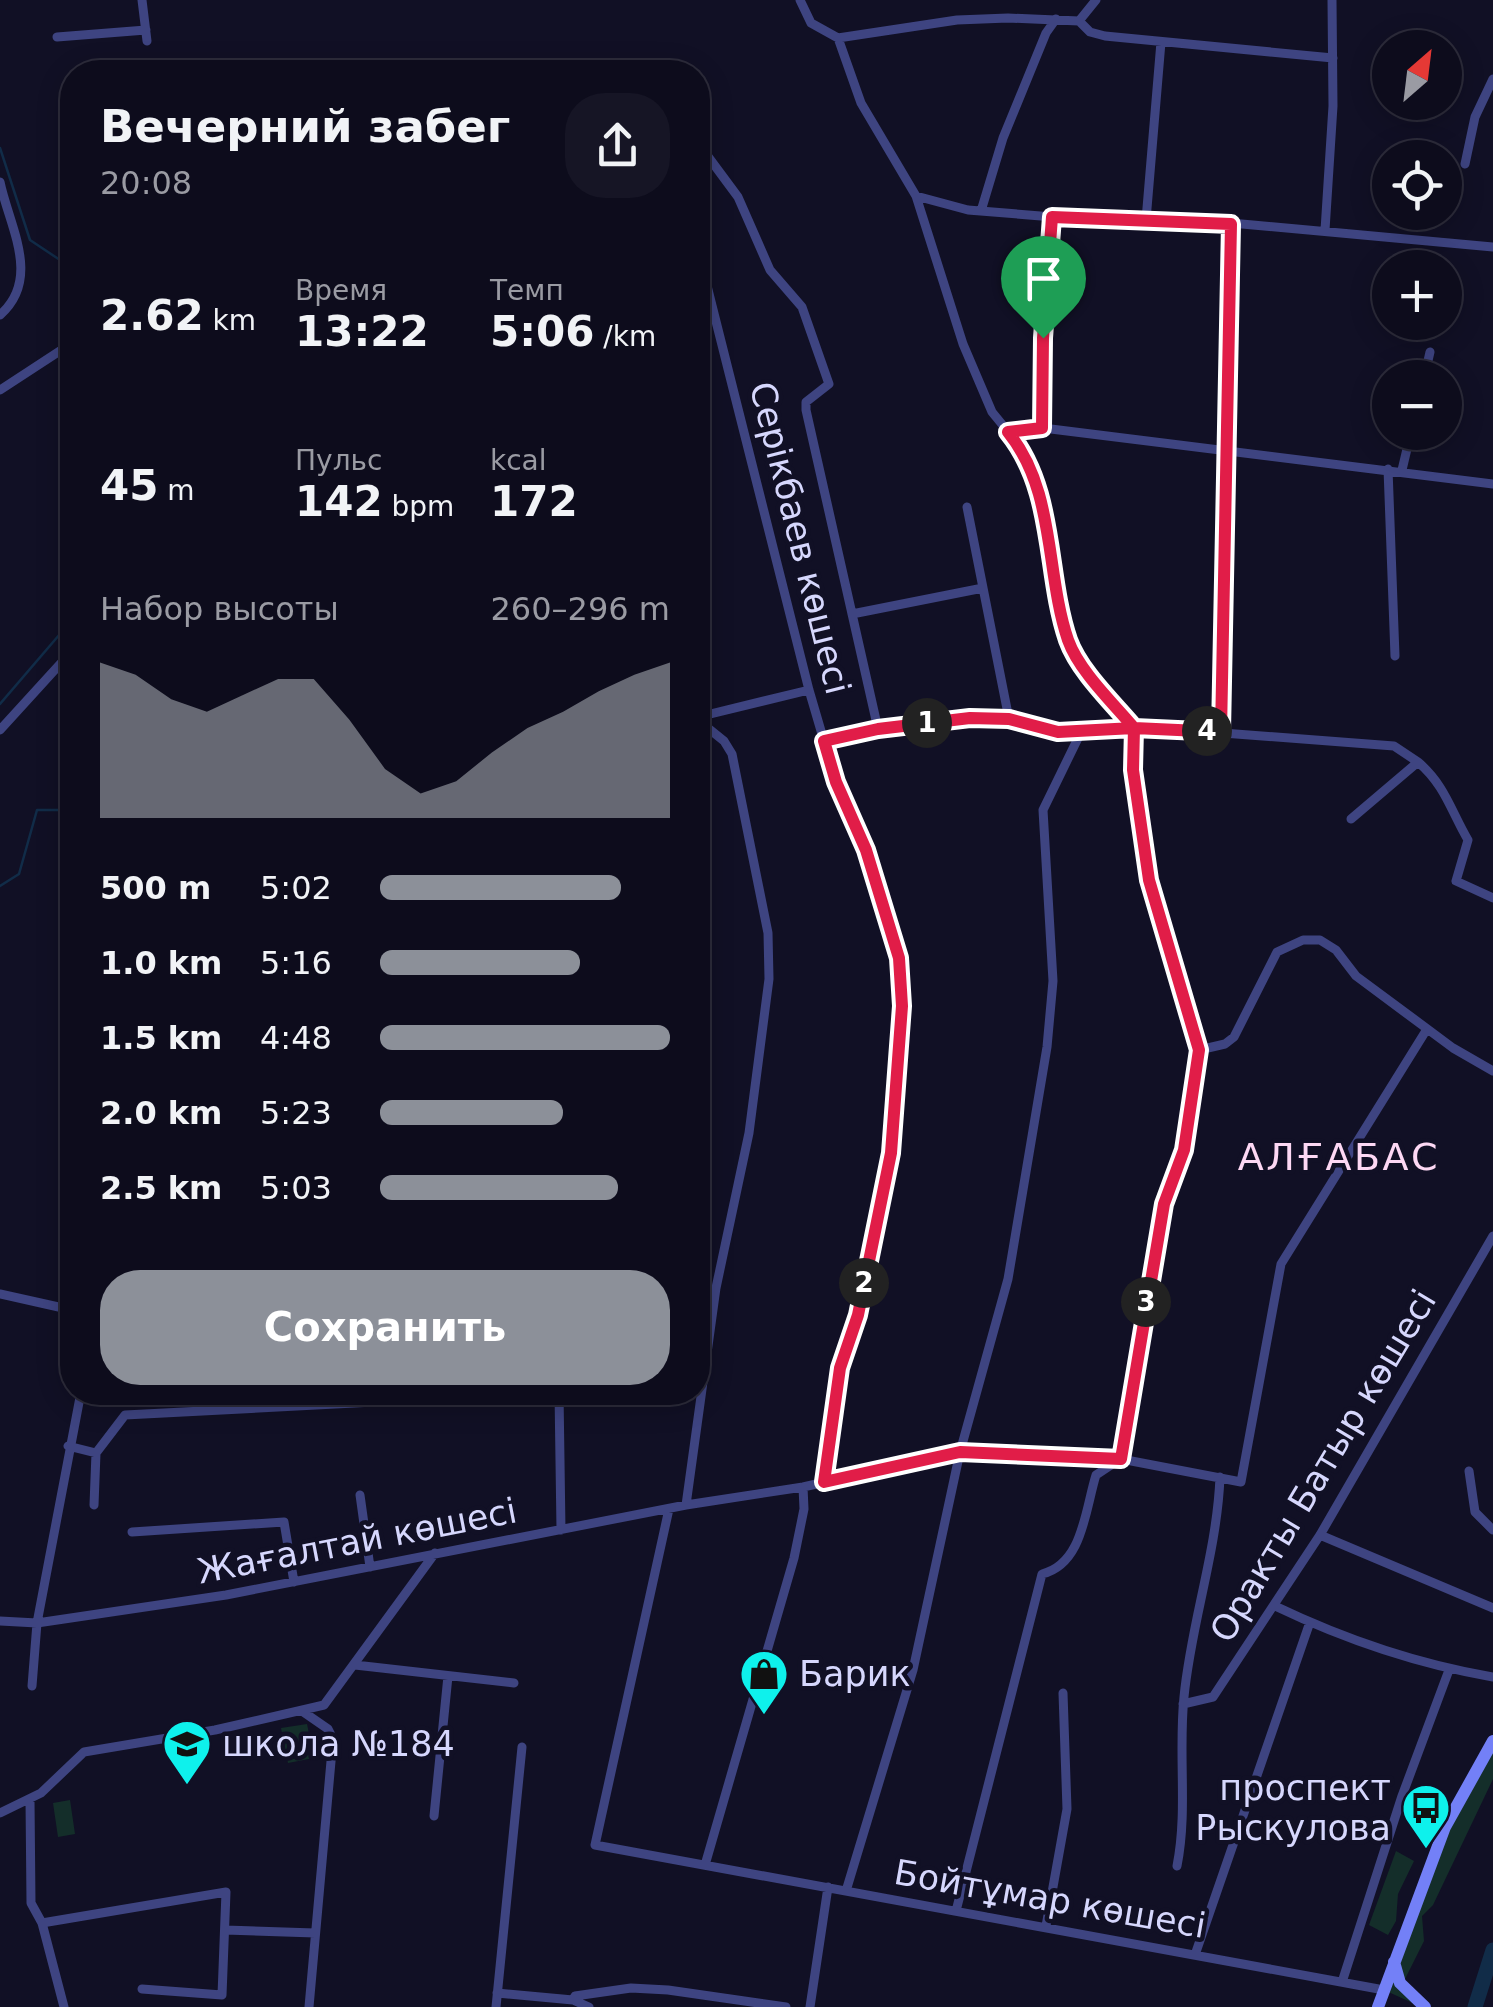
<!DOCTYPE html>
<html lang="ru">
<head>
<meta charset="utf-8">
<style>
  body { margin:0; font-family:"DejaVu Sans",sans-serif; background:#161525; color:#f1f3f6; height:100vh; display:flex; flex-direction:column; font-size:38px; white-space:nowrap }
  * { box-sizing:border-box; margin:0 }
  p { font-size:32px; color:#9a9ba3 }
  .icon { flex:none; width:55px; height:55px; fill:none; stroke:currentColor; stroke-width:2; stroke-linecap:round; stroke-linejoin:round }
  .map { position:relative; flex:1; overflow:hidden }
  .sheet { position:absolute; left:60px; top:60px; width:650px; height:1345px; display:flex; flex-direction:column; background:#0d0c1c; border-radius:40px; box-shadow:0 5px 25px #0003,0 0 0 2px #2d2c3b }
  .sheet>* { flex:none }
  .needle { width:65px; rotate:28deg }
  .tools { position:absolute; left:1372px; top:30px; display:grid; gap:20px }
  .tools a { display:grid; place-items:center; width:90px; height:90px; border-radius:50%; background:#0d0c1c; box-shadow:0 5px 25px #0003,0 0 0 2px #2d2c3b; font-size:50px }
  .pin { position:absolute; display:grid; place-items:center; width:85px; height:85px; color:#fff; margin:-102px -42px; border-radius:50% 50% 50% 0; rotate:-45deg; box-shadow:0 0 10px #0007 }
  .pin .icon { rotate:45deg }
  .km { position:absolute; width:50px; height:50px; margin:-25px; border-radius:50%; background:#222; color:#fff; font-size:28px; line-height:50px; text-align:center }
  .round { display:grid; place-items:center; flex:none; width:105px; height:105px; border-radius:40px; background:#161525 }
  .headline { display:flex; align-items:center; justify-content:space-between; height:170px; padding:0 40px }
  h1 { font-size:45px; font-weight:800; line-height:75px }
  .figures { display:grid; grid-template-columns:repeat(3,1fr); gap:15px; height:170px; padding:10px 40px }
  .figures div { display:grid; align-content:center }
  .figures b { font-size:42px; font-weight:800 }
  .figures small { font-size:28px; font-weight:400 }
  .figures p { font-size:28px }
  .chart { height:280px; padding:20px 40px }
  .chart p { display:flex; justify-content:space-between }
  .chart svg { width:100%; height:180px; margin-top:10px; fill:#8c9099; opacity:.7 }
  .button { display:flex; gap:20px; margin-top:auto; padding:20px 40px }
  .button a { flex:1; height:115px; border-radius:40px; background:#8c9099; color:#fff; font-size:40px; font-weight:800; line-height:115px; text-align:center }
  ul { padding:0 40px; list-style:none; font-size:32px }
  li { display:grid; grid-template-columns:160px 120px 1fr; align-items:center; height:75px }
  li i { height:25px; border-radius:12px; background:#8c9099 }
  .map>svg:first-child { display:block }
</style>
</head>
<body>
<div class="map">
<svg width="1493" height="2007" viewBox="0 0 1493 2007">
  <rect width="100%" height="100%" fill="#111025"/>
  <path fill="#142e2a" d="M307,1724L314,1758L288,1763L281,1728Z
    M1493,1741V1779L1433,1905L1422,1916L1424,1941L1404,1981L1417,2005L1384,1990L1445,1827Z
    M70,1800L75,1834L58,1837L53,1803Z
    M1396,1851L1414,1861L1398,1894L1396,1921L1388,1935L1369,1925Z"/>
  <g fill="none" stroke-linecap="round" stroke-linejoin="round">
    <path stroke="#112c48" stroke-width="2.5" d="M0,148L30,240L72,268
      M0,704L72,620
      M0,886L19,874L37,810H72"/>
    <path stroke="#112c48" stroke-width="15" d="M1475,2007L1493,1950"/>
    <path stroke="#3e4481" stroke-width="9" d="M142,0L147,41
      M800,0L811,23L838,38L957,20L1008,18L1079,21L1090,32L1105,36L1333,58
      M1079,21L1096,0
      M57,37L146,30
      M838,38L861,103L916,196L963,344L992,412L1023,450L1044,510L1069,643L1134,728L1133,770L1149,880L1199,1050L1184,1150L1164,1203L1121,1459
      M698,143L738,197L770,270L802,307L829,384L806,402V410L878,729
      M1465,164L1475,117L1493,79
      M0,182C9,226 42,278 0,315
      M916,196L968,210L1090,220L1231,223L1493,247
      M981,211L1003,138L1046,33L1056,19
      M1146,220L1161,42
      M1325,230L1333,106L1332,0
      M698,250L809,690L836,782L866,850L899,958L902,1006L891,1153L858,1315L841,1368L824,1482
      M1424,378L1430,352
      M0,390L72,343
      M1043,428V338L1052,217
      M1008,432L1043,428L1493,484
      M1388,469L1395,656
      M1402,470L1411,432
      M967,507L1009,719
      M852,614L983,588
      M698,717L809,690
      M0,730L72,651
      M1221,732L1231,223
      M824,741L878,729L971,718L1009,719L1058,732L1157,728L1394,746L1418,762L1351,819
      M1418,762C1445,785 1451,811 1468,840L1456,881L1493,898
      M1199,1050L1225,1044L1234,1037L1277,952L1303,940H1320L1336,950L1356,976L1453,1048L1493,1071
      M0,1294L72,1310
      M559,1392L561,1530
      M68,1446L96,1453L125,1415L489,1396
      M1469,1471L1475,1512L1493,1530
      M360,1495L370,1567
      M94,1505L96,1453
      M686,1505L716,1288L749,1133L769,979L768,933L732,754L724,741L698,720
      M669,1509L595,1845L1384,1990
      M132,1532L284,1522L294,1582
      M1320,1535L1493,1608
      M1275,1606C1344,1639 1417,1664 1493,1677
      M0,1621L37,1623L226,1595L686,1505L803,1487L960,1452L1121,1459L1241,1482L1281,1264L1427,1029
      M355,1665L514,1683
      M32,1686L37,1623L81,1392
      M1183,1704L1213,1697L1320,1535L1493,1236
      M302,1711L328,1729L333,1739L309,2007
      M30,1800L31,1903L42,1923L64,2007
      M0,1813L41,1793L84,1752L215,1730L324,1705L435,1553
      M434,1816L448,1676
      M705,1865L794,1558L804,1509L803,1487
      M1177,1866C1188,1810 1178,1754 1184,1697C1191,1623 1217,1552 1220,1477
      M846,1891L913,1670L960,1452L1008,1279L1047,1047L1053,981L1043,810L1082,730
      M956,1911L1042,1574C1083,1564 1085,1510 1096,1475L1120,1459
      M42,1923L226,1892L222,1995L142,1989
      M1046,1926L1067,1809L1063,1693
      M225,1930L315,1933
      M1196,1952L1310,1622
      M1343,1979L1402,1796L1449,1670
      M497,1993L573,2000L589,2007
      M573,2000L575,1996L631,1988L668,1990L786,2007
      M496,2007L522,1747
      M810,2007L828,1887"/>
    <path stroke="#7380f7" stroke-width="12" d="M1394,1962L1400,1983L1425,2007
      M1378,2007L1445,1827L1493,1741"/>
  </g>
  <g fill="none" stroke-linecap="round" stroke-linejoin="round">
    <g stroke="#fff" stroke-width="20">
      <path id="route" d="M1043,338L1042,428L1008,432C1056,491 1045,572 1068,640C1079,671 1113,703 1134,728L1058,732L1009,719L970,718L878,729L824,741L836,782L866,850L899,958L902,1006L891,1153L858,1315L840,1368L824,1482L960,1452L1121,1459L1164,1204L1184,1150L1199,1050L1149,880L1133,770L1134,728L1221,732L1231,224L1052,217L1043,338"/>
    </g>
    <use href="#route" stroke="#e11d48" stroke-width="12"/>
  </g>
  <defs>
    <g id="shop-pin" transform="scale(2.5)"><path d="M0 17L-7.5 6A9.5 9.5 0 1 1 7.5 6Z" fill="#0ef1ec" stroke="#111025"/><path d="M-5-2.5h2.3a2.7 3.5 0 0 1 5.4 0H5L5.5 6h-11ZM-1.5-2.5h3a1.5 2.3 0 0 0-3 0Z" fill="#111"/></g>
    <g id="school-pin" transform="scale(2.5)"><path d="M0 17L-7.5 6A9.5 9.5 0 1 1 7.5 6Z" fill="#0ef1ec" stroke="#111025"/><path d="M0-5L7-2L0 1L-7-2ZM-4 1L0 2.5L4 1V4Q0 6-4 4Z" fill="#111"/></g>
    <g id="bus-pin" transform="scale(2.5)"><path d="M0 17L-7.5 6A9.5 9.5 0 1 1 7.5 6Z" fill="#0ef1ec" stroke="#111025"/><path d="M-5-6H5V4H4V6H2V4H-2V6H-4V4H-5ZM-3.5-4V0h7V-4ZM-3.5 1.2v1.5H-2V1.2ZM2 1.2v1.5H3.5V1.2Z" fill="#111"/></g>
  </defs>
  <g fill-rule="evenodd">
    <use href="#shop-pin" x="764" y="1674"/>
    <use href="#school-pin" x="187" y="1744"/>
    <use href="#bus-pin" x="1426" y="1808"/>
  </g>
  <g text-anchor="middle" stroke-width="9" stroke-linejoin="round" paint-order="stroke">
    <g font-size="35" fill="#d6d7fd" stroke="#111025">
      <text transform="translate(800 538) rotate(76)" y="12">Серікбаев көшесі</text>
      <text transform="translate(1323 1466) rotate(-59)" y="12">Оракты Батыр көшесі</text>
      <text transform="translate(357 1541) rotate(-11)" y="12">Жағалтай көшесі</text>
      <text transform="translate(1050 1899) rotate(10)" y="12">Бойтұмар көшесі</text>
    </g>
    <g font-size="35" fill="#d6d7fd" stroke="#111025" text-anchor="start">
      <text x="799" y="1686">Барик</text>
      <text x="222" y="1756">школа №184</text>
      <text x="1391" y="1800" text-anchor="end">проспект<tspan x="1391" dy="40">Рыскулова</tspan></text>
    </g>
    <g font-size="38" letter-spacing="2.5" fill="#fdd8f4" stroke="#111025">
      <text x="1339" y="1170">АЛҒАБАС</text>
    </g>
  </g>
</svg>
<div class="tools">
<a><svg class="needle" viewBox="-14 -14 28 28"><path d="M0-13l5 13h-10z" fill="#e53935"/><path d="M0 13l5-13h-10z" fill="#9a9ba3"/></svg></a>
<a><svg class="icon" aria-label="locate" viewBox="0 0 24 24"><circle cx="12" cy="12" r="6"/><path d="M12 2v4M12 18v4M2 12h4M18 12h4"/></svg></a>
<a>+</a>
<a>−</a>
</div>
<div class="pin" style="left:1043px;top:338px;background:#1e9e55"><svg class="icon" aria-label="arrive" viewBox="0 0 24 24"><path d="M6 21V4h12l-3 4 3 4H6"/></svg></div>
<b class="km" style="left:927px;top:723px">1</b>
<b class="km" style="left:864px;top:1283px">2</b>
<b class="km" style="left:1146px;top:1302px">3</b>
<b class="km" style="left:1207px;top:731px">4</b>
<section class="sheet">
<div class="headline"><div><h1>Вечерний забег</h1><p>20:08</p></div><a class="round"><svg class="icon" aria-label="share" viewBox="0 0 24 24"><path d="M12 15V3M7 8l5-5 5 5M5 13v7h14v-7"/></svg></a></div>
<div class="figures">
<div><b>2.62<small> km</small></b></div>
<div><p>Время</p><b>13:22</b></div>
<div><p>Темп</p><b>5:06<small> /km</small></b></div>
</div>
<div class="figures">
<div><b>45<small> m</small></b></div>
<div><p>Пульс</p><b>142<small> bpm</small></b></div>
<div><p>kcal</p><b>172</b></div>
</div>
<div class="chart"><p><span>Набор высоты</span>260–296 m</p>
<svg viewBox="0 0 160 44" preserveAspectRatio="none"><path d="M0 44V6L10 9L20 15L30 18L40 14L50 10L60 10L70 20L80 32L90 38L100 35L110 28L120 22L130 18L140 13L150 9L160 6V44z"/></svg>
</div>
<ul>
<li><b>500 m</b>5:02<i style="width:83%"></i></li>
<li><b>1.0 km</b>5:16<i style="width:69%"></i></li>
<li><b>1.5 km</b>4:48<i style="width:100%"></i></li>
<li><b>2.0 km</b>5:23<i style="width:63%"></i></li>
<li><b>2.5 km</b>5:03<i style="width:82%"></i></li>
</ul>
<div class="button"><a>Сохранить</a></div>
</section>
</div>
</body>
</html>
